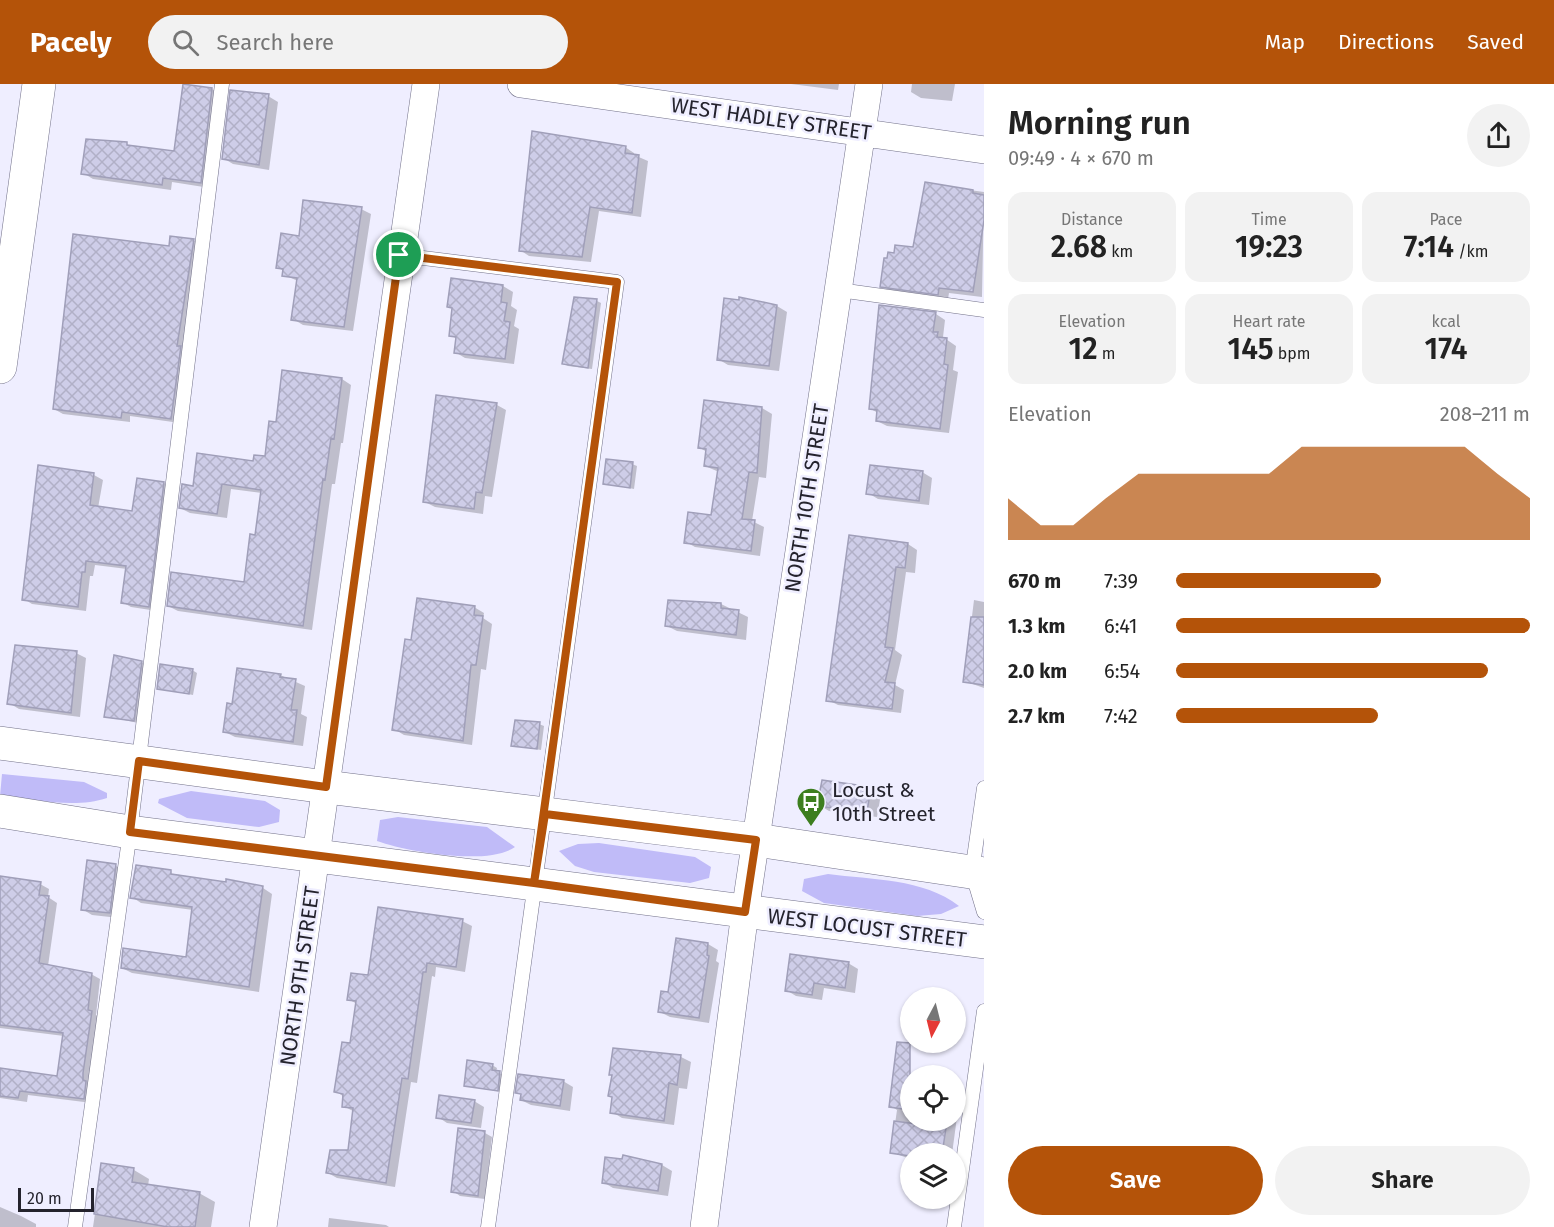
<!DOCTYPE html>
<html lang="en">
<head>
<meta charset="utf-8">
<style>
  body { margin:0; font-family:"Fira Sans",sans-serif; background:#f2f2f2; color:#222; height:100vh; display:flex; flex-direction:column; font-size:22px; white-space:nowrap }
  * { box-sizing:border-box; margin:0 }
  p { font-size:20px; color:#767676 }
  .icon { flex:none; width:33px; height:33px; fill:none; stroke:currentColor; stroke-width:2; stroke-linecap:round; stroke-linejoin:round }
  .map { position:relative; flex:1; overflow:hidden }
  .side { display:flex; flex-direction:column; background:#fff; width:570px }
  .side>* { flex:none }
  .needle { width:39px; rotate:187deg }
  .fabs { position:absolute; left:900px; top:903px; display:grid; gap:12px }
  .fabs a { display:grid; place-items:center; width:66px; height:66px; border-radius:50%; background:#fff; box-shadow:0 2px 4px #0004; font-size:30px }
  .scale { position:absolute; left:18px; bottom:15px; width:76px; box-sizing:border-box; padding-left:6px; border:3px solid #24232d; border-top:0; font-size:16px; line-height:21px; white-space:nowrap; color:#24232d; -webkit-text-stroke:4px #efeeff; paint-order:stroke }
  .pin { position:absolute; display:grid; place-items:center; width:51px; height:51px; color:#fff; margin:-26px; border:3px solid #fff; border-radius:50%; box-shadow:0 2px 6px #0007 }
  .round { display:grid; place-items:center; flex:none; width:63px; height:63px; border-radius:32px; background:#f2f2f2 }
  .head { display:flex; align-items:center; justify-content:space-between; height:102px; padding:0 24px }
  h1 { font-size:33px; font-weight:600; line-height:45px }
  .figures { display:grid; grid-template-columns:repeat(3,1fr); gap:9px; height:102px; padding:6px 24px }
  .figures div { display:grid; align-content:center; border-radius:15px; background:#f2f2f2; text-align:center }
  .figures b { font-size:30px; font-weight:600 }
  .figures small { font-size:16px; font-weight:400 }
  .figures p { font-size:16px }
  .chart { height:168px; padding:12px 24px }
  .chart p { display:flex; justify-content:space-between }
  .chart svg { width:100%; height:108px; margin-top:6px; fill:#b45309; opacity:.7 }
  .action { display:flex; gap:12px; margin-top:auto; padding:12px 24px }
  .action a { flex:1; height:69px; border-radius:36px; background:#b45309; color:#fff; font-size:24px; font-weight:600; line-height:69px; text-align:center }
  .action a+a { background:#f2f2f2; color:#222 }
  ul { padding:0 24px; list-style:none; font-size:20px }
  li { display:grid; grid-template-columns:96px 72px 1fr; align-items:center; height:45px }
  li i { height:15px; border-radius:8px; background:#b45309 }
  header { display:flex; align-items:center; gap:36px; box-sizing:border-box; height:84px; padding:0 30px; background:#b45309; color:#fff }
  header strong { font-size:28px }
  nav { display:flex; gap:33px; margin-inline-start:auto; font-size:21px }
  .search { width:420px; height:54px; background:#f2f2f2; display:flex; align-items:center; gap:15px; box-sizing:border-box; padding:0 21px; border-radius:33px; color:#767676; font-size:22px }
  main { display:flex; flex:1; min-height:0 }
  .map>svg:first-child { display:block }
</style>
</head>
<body>
<header>
<strong>Pacely</strong>
<div class="search"><svg class="icon" aria-label="search" viewBox="0 0 24 24"><circle cx="10" cy="10" r="6"/><path d="M15 15l6 6"/></svg>Search here</div>
<nav><a>Map</a><a>Directions</a><a>Saved</a></nav>
</header>
<main>
<div class="map">
<svg width="984" height="1143" viewBox="0 0 984 1143">
  <defs>
    <pattern id="building-cross-hatch" width="8" height="8" patternUnits="userSpaceOnUse" patternTransform="scale(1.5)"><rect width="8" height="8" fill="#cecde8"/><path d="M0 0l8 8M0 8l8-8" fill="none" stroke="#b1b0c7"/></pattern>
  </defs>
  <rect width="100%" height="100%" fill="#efeeff"/>
  <path fill="#c0bbf8" d="M2,690L84,698L107,709V714C75,725 33,715 0,712Z
    M191,707L265,717L280,726L279,738L259,743L187,734L158,719L159,715Z
    M398,733L487,743L515,763C488,782 408,768 377,757L380,736Z
    M599,759L695,773L711,783L709,794L690,799L594,788L575,782L559,767L578,760Z
    M828,790C872,796 923,794 959,822L941,830L917,832L824,819L802,807L804,795Z"/>
  <path fill="#0003" d="M791,0H839L838,6Z
    M912,0H955L952,17L921,14L911,8Z
    M185,1L212,5L222,11L210,104L172,98L171,106L93,95L83,89L127,60L133,63L175,69Z
    M268,12L278,18L269,86L233,80L223,74Z
    M625,63L634,69V71L648,77L641,133L599,127L591,178L529,172L520,166Z
    M927,100L984,108L982,213L949,209L948,215L891,207L882,202L895,171L914,165Z
    M361,125L371,130L353,247L303,241L293,235L298,197L284,191V187L277,183L300,153Z
    M193,156L203,161L180,339L130,332V338L63,330L54,325L170,164Z
    M452,196L503,202L513,208L511,222L517,226L514,242L519,245L514,280L465,274L455,268L457,255L451,251L454,225Z
    M597,217L601,219L592,285L568,282L564,280Z
    M740,218L777,222L787,228L779,287L728,281L718,275Z
    M936,230L945,236L943,253L956,262L953,286L958,288L949,349L887,342L877,337L878,329L871,325Z
    M342,295L351,301L343,359H341L335,400H332L312,546L178,527L168,522L245,500L256,453L262,409L231,405L227,434L190,429L180,424L194,404L266,374L277,340Z
    M497,321L506,326L492,413L485,412L483,430L435,423L425,418Z
    M762,324L772,330L766,394L759,393L752,437L764,443L760,472L695,463L686,458L713,433L719,388L705,382L707,368L700,364Z
    M632,380L637,382L634,405L605,399Z
    M40,383L94,391L103,396L98,424L133,429L164,399L172,404L157,527L131,523L122,518L127,485L95,481L93,492H90L86,527L32,520L24,515Z
    M922,388L932,394L929,421L878,415L868,409Z
    M908,460L917,466L915,489L906,488L895,566L902,571L895,601L904,606L901,629L838,621L828,616Z
    M974,516L984,518V604L964,597Z
    M721,520L748,533L746,556L677,547L667,542Z
    M474,523L484,529L483,534L492,540L486,586L481,585L472,661L404,651L394,645L413,558Z
    M76,569L86,574L80,633L19,625L9,619Z
    M115,572L138,576L146,581L138,639L106,632Z
    M192,586L197,589L193,611L158,604Z
    M280,591L305,602L301,630L307,633L303,662L235,653L225,648L234,622Z
    M539,640L544,642L541,666L513,661Z
    M823,698L871,704L881,710L877,733L829,727L819,721Z
    M88,778L116,782L126,787L119,834L92,831L82,825Z
    M136,784L263,804L272,810L259,908L132,889L122,884L187,875L193,826L141,819L132,813Z
    M0,794L40,800L49,805L48,813L57,819L48,882L91,890L100,895L96,931L100,934L92,1019L28,1011L27,1018L0,1014V985L59,994L64,952L0,944Z
    M462,837L472,842L465,888L436,883L435,893L432,892L417,999L411,998L395,1103L337,1094L328,1089L349,1068L353,1027L343,1022L344,1013L336,1007L351,961L357,920L348,915L369,893Z
    M708,860L718,866L716,877L719,879L709,939L670,933L660,928L670,910Z
    M848,879L858,885L855,909L824,904L822,916L796,912L786,906Z
    M614,966L681,973L691,978L687,1005L679,1004L674,1041L622,1034L612,1028Z
    M492,981L497,984L496,988L504,991L502,1008L465,1001Z
    M894,996L910,998V1036H956V1008L960,1011L952,1070H910V1075L891,1068L897,1026L891,1022Z
    M563,997L573,1003L570,1027L531,1021L521,1016L522,1011L517,1008Z
    M474,1017L484,1023L481,1044L447,1039L438,1033Z
    M459,1045L485,1049L492,1053L485,1115L460,1112L453,1107Z
    M102,1081L134,1086L149,1095L148,1102L199,1109L215,1118L211,1143H93Z
    M662,1081L672,1087L668,1112L613,1104L603,1098Z
    M0,1123L21,1132L36,1140V1143H0Z
    M329,1134L386,1141L389,1143H328Z"/>
  <path fill="url(#building-cross-hatch)" stroke="#a09fb9" stroke-width="1.5" d="M183,0L212,4L201,99L163,94L162,101L81,90L86,55L127,58V61L174,67Z
    M230,6L269,10L259,81L222,75Z
    M532,47L626,62L625,69L639,71L632,129L590,123L582,173L519,167Z
    M925,98L973,106V109L984,111V136L973,208L939,204L938,211L880,203L884,174H887L888,168L894,169L895,161L913,163Z
    M303,116L362,123L344,243L291,236L297,194L282,192L283,185L276,184L281,149L299,152Z
    M73,150L169,162L170,152L194,155L177,262H181L171,335L122,328L121,334L53,325Z
    M451,194L503,201L501,218L507,219L504,237L510,238L505,275L454,269L456,253L449,252L452,224L447,223Z
    M574,213L597,215L588,284L562,280Z
    M739,213L777,221L769,282L717,276L724,214L739,216Z
    M879,221L936,228L933,248H938L937,253L947,254L944,280L948,281L940,345L876,337L877,326L869,325Z
    M282,286L342,294L334,355L331,354L325,396L323,395L303,542L167,522L171,488L244,498L250,450L255,451L261,406L222,400L217,430L179,424L182,400L193,402L197,369L253,377L254,371L265,372L269,337L276,338Z
    M436,311L497,319L482,409L476,408L474,425L423,418Z
    M704,316L762,323L757,389L749,388L742,435L755,436L751,467L684,459L688,428L711,431L718,384L704,382L706,365L698,364Z
    M606,375L633,378L630,404L603,400Z
    M38,381L94,389L90,421L132,427L137,394L164,398L149,523L121,519L126,482L86,477L85,488H82L78,523L22,516Z
    M870,381L923,387L919,417L866,410Z
    M849,451L908,459L905,484L896,483L885,563L893,564L885,598L895,599L892,625L826,617Z
    M417,514L475,522L474,531L483,532L476,581H471L463,657L392,646L405,555L411,556Z
    M668,516L721,519V524L739,526L736,551L665,542Z
    M971,533H984V601L963,598Z
    M15,561L77,567L71,629L7,620Z
    M114,571L142,577L134,637L104,633Z
    M160,580L193,585L189,610L157,605Z
    M237,584L281,590L280,593L296,595L291,626H297L293,658L223,648L227,619L232,620Z
    M515,636L540,638L537,665L511,662Z
    M822,696L871,703L867,728L817,722Z
    M87,776L116,780L110,829L81,826Z
    M136,781L171,786V790L226,798V795L263,802L249,903L121,884L123,864L186,873L192,823L130,814Z
    M0,792L41,798L39,811L49,812L39,879L92,889L88,926L92,927L83,989V996L86,997L84,1015L20,1007L18,1014L0,1012V984L57,992L63,949L0,941Z
    M378,823L463,835L456,883L427,879L426,888H423L408,995L402,994L386,1099L326,1089L330,1066H348L353,1024L342,1023L343,1010L334,1008L342,958L350,959L356,917L347,916L351,889L368,891Z
    M676,854L708,859L707,871L709,872L699,934L658,928L661,907L668,908Z
    M790,870L849,878L845,904L814,899L812,911L785,907Z
    M897,958L910,959V1026L889,1023Z
    M613,964L681,971L677,1001L669,999L664,1037L610,1029L612,1013L608,1012L612,991H609Z
    M467,976L493,980L492,986L500,987L498,1007L464,1002Z
    M518,990L564,996L560,1022L520,1016L521,1010L515,1009Z
    M439,1011L475,1016L471,1039L436,1034Z
    M894,1037L946,1044L942,1070L910,1072L890,1069Z
    M458,1044L485,1047L478,1112L451,1108Z
    M623,1071L662,1080L658,1107L602,1099L605,1073L622,1075Z
    M101,1079L134,1084L132,1098L200,1108L195,1143H168L94,1130Z"/>
  <g fill="none" stroke-linecap="round" stroke-linejoin="round">
    <g stroke="#727189" stroke-width="15">
      <path id="service" d="M399,171L617,198L488,1143
        M839,206L984,226
        M984,704L972,788L984,828
        M75,1143L130,748L222,0
        M954,1143L984,927"/>
    </g>
    <g stroke="#727189" stroke-width="28">
      <path id="minor" d="M521,0L984,66
        M263,1143L426,0
        M704,1143L745,828L869,0"/>
    </g>
    <g stroke="#727189" stroke-width="34">
      <path id="tertiary" d="M0,283L39,0"/>
    </g>
    <g stroke="#727189" stroke-width="34">
      <path id="secondary" d="M0,659L326,703L756,756L984,790
        M0,727L130,748L984,858"/>
    </g>
    <use href="#service" stroke="#fff" stroke-width="14"/>
    <use href="#minor" stroke="#fff" stroke-width="27"/>
    <use href="#tertiary" stroke="#fff" stroke-width="33"/>
    <use href="#secondary" stroke="#fff" stroke-width="33"/>
  </g>
  <g fill="none" stroke-linecap="round" stroke-linejoin="round">
    <g stroke="#fff" stroke-width="12">
      <path id="route" d="M399,171L326,703L139,677L130,748L534,799L545,730L756,756L745,828L534,799L617,198L399,171"/>
    </g>
    <use href="#route" stroke="#b45309" stroke-width="8"/>
  </g>
  <defs>
    <g id="bus-pin" transform="scale(1.5)"><path d="M0 17L-7.5 6A9.5 9.5 0 1 1 7.5 6Z" fill="#3d7e1f" stroke="#efeeff"/><path d="M-5-6H5V4H4V6H2V4H-2V6H-4V4H-5ZM-3.5-4V0h7V-4ZM-3.5 1.2v1.5H-2V1.2ZM2 1.2v1.5H3.5V1.2Z" fill="#fff"/></g>
  </defs>
  <g fill-rule="evenodd">
    <use href="#bus-pin" x="811" y="718"/>
  </g>
  <g text-anchor="middle" stroke-width="5" stroke-linejoin="round" paint-order="stroke">
    <g font-size="21" fill="#24232d" stroke="#efeeff">
      <text transform="translate(771 35) rotate(8)" y="7">WEST HADLEY STREET</text>
      <text transform="translate(807 414) rotate(-81)" y="7">NORTH 10TH STREET</text>
      <text transform="translate(867 844) rotate(7)" y="7">WEST LOCUST STREET</text>
      <text transform="translate(300 892) rotate(-82)" y="7">NORTH 9TH STREET</text>
    </g>
    <g font-size="21" fill="#24232d" stroke="#efeeff" text-anchor="start">
      <text x="832" y="713">Locust &amp;<tspan x="832" dy="24">10th Street</tspan></text>
    </g>
  </g>
</svg>
<div class="fabs">
<a><svg class="needle" viewBox="-14 -14 28 28"><path d="M0-13l5 13h-10z" fill="#e53935"/><path d="M0 13l5-13h-10z" fill="#767676"/></svg></a>
<a><svg class="icon" aria-label="locate" viewBox="0 0 24 24"><circle cx="12" cy="12" r="6"/><path d="M12 2v4M12 18v4M2 12h4M18 12h4"/></svg></a>
<a><svg class="icon" aria-label="layers" viewBox="0 0 24 24"><path d="M12 4l9 5-9 5-9-5zM3 14l9 5 9-5"/></svg></a>
</div>
<div class="scale">20 m</div>
<div class="pin" style="left:399px;top:171px;background:#1e9e55"><svg class="icon" aria-label="arrive" viewBox="0 0 24 24"><path d="M6 21V4h12l-3 4 3 4H6"/></svg></div>
</div>
<section class="side">
<div class="head"><div><h1>Morning run</h1><p>09:49 · 4 × 670 m</p></div><a class="round"><svg class="icon" aria-label="share" viewBox="0 0 24 24"><path d="M12 15V3M7 8l5-5 5 5M5 13v7h14v-7"/></svg></a></div>
<div class="figures">
<div><p>Distance</p><b>2.68<small> km</small></b></div>
<div><p>Time</p><b>19:23</b></div>
<div><p>Pace</p><b>7:14<small> /km</small></b></div>
</div>
<div class="figures">
<div><p>Elevation</p><b>12<small> m</small></b></div>
<div><p>Heart rate</p><b>145<small> bpm</small></b></div>
<div><p>kcal</p><b>174</b></div>
</div>
<div class="chart"><p><span>Elevation</span>208–211 m</p>
<svg viewBox="0 0 160 44" preserveAspectRatio="none"><path d="M0 44V27L10 38L20 38L30 27L40 17L50 17L60 17L70 17L80 17L90 6L100 6L110 6L120 6L130 6L140 6L150 17L160 27V44z"/></svg>
</div>
<ul>
<li><b>670 m</b>7:39<i style="width:58%"></i></li>
<li><b>1.3 km</b>6:41<i style="width:100%"></i></li>
<li><b>2.0 km</b>6:54<i style="width:88%"></i></li>
<li><b>2.7 km</b>7:42<i style="width:57%"></i></li>
</ul>
<div class="action"><a>Save</a><a>Share</a></div>
</section>
</main>
</body>
</html>
